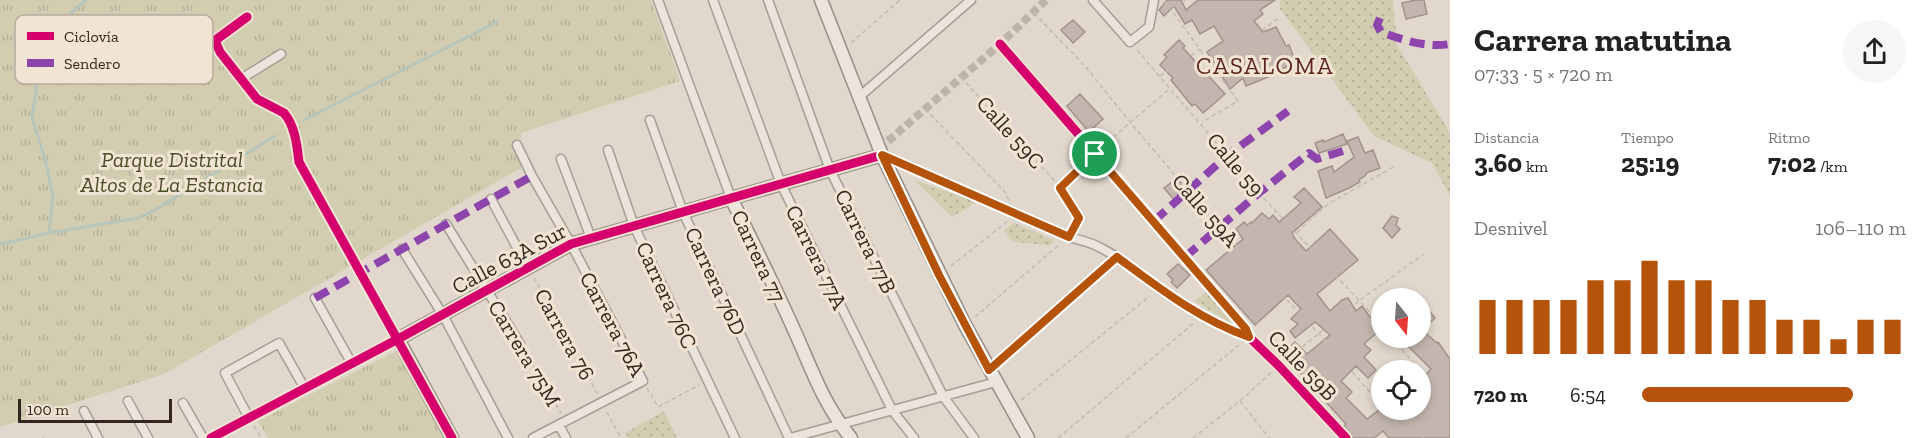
<!DOCTYPE html>
<html lang="es">
<head>
<meta charset="utf-8">
<style>
  body { margin:0; font-family:"Zilla Slab",serif; background:#f6f6f6; color:#222; height:100vh; display:flex; flex-direction:column; font-size:22px; white-space:nowrap }
  * { box-sizing:border-box; margin:0 }
  p { font-size:20px; color:#767676 }
  .icon { flex:none; width:33px; height:33px; fill:none; stroke:currentColor; stroke-width:2; stroke-linecap:round; stroke-linejoin:round }
  .map { position:relative; flex:1; overflow:hidden }
  .sheet { display:flex; flex-direction:column; background:#fff; width:480px }
  .sheet>* { flex:none }
  .needle { width:39px; rotate:163deg }
  .controls { position:absolute; left:1371px; top:288px; display:grid; gap:12px }
  .controls a { display:grid; place-items:center; width:60px; height:60px; border-radius:50%; background:#fff; box-shadow:0 3px 9px #0003; font-size:30px }
  .scale { position:absolute; left:18px; bottom:15px; width:154px; box-sizing:border-box; padding-left:6px; border:3px solid #33251f; border-top:0; font-size:16px; line-height:21px; white-space:nowrap; color:#33251f; -webkit-text-stroke:4px #f1e4d3; paint-order:stroke }
  .pin { position:absolute; display:grid; place-items:center; width:51px; height:51px; color:#fff; margin:-26px; border:3px solid #fff; border-radius:50%; box-shadow:0 2px 6px #0007 }
  .round { display:grid; place-items:center; flex:none; width:63px; height:63px; border-radius:32px; background:#f6f6f6 }
  .head { display:flex; align-items:center; justify-content:space-between; height:102px; padding:0 24px }
  h1 { font-size:33px; font-weight:700; line-height:45px }
  .stats { display:grid; grid-template-columns:repeat(3,1fr); gap:9px; height:102px; padding:6px 24px }
  .stats div { display:grid; align-content:center }
  .stats b { font-size:26px; font-weight:700 }
  .stats small { font-size:16px; font-weight:400 }
  .stats p { font-size:16px }
  .chart { height:168px; padding:12px 24px }
  .chart p { display:flex; justify-content:space-between }
  .chart svg { width:100%; height:108px; margin-top:6px; stroke:#b45309; stroke-width:6 }
  ul { padding:0 24px; list-style:none; font-size:20px }
  li { display:grid; grid-template-columns:96px 72px 1fr; align-items:center; height:45px }
  li i { height:15px; border-radius:8px; background:#b45309 }
  main { display:flex; flex:1; min-height:0 }
  .map>svg:first-child { display:block }
</style>
</head>
<body>
<main>
<div class="map">
<svg width="1450" height="438" viewBox="0 0 1450 438">
  <defs>
    <pattern id="grass-dots" width="8" height="8" patternUnits="userSpaceOnUse" patternTransform="scale(1.5)"><rect width="8" height="8" fill="#d2cdb0"/><path d="M2 2h.1M6 6h.1" fill="none" stroke="#b5b097" stroke-width="1.8" stroke-linecap="round"/></pattern>
    <pattern id="park-tufts" width="24" height="20" patternUnits="userSpaceOnUse" patternTransform="scale(1.5)"><rect width="24" height="20" fill="#d2cdb0"/><path d="M3 7l-1-3M5 7V3M7 7l1-3M15 17l-1-3M17 17v-4M19 17l1-3" fill="none" stroke="#b5b097"/></pattern>
  </defs>
  <rect width="100%" height="100%" fill="#e1d7cc"/>
  <path fill="url(#grass-dots)" d="M1280,0H1394L1393,1L1397,45L1450,133V196L1432,163L1374,136L1280,9Z
    M914,180L977,202L952,217Z
    M1014,223L1055,240L1050,245L1014,242L1003,231Z
    M1207,291L1241,330L1195,301Z
    M664,411L677,438H629L625,433Z"/>
  <path fill="url(#park-tufts)" d="M0,0H651L680,81L521,133V168L164,374L0,427Z
    M398,350L443,438H268L258,421Z"/>
  <g fill="none" stroke-linecap="round" stroke-linejoin="round">
    <path stroke="#b7c5ba" stroke-width="3" d="M304,120L497,22
      M49,233L53,197L46,163L32,117L41,57L70,14L86,0
      M0,244L49,233L138,218L155,210L275,136"/>
  </g>
  <path fill="#c4b6ae" stroke="#a1938c" stroke-width="1.5" d="M1167,0H1181L1186,10L1198,0H1275L1260,10L1263,14L1254,21L1263,32L1276,27L1286,46L1289,45L1296,63L1272,73L1273,75L1246,86L1243,78L1230,89L1207,52L1223,41L1214,26L1200,34L1192,20L1185,24L1174,6L1164,16L1159,10Z
    M1416,0H1424L1427,14L1406,19L1402,3Z
    M1073,20L1085,32L1073,43L1061,30Z
    M1179,40L1185,46L1183,48L1225,94L1203,113L1195,104L1192,106L1171,80L1173,78L1160,65L1167,57L1164,55Z
    M1080,94L1103,119L1089,132L1067,106Z
    M1343,134L1347,144L1319,153L1315,143L1323,140L1324,142Z
    M1358,137L1365,153L1373,150L1380,168L1366,173V175L1359,180L1360,182L1349,188L1326,198L1318,171L1332,166L1334,172L1354,157L1347,141Z
    M1177,178L1188,191L1175,201L1164,188Z
    M1304,188L1322,207L1292,233L1295,239L1306,251L1330,229L1358,260L1317,294L1330,311L1342,300L1348,298L1356,311L1362,306L1380,330L1364,344L1371,350L1364,357L1376,370L1368,378L1356,366L1341,381L1352,392L1346,398L1367,419L1379,410H1420V381L1431,369L1400,338H1420V310L1425,306L1435,318L1422,330L1437,343L1438,342L1450,359V438H1389L1383,431L1374,438H1353L1344,426L1346,424L1326,402L1314,392L1317,390L1282,354L1295,342L1307,354L1330,335L1315,322L1295,338L1290,331L1298,324L1291,319L1301,309L1288,295L1255,325L1206,270L1243,239L1236,229L1244,222L1247,225L1251,222L1252,223L1262,213L1269,219L1273,215L1279,222L1301,203L1294,197Z
    M1392,216L1398,218L1396,225L1400,229L1392,238L1383,228Z
    M1178,264L1190,275L1177,288L1171,282L1173,280L1167,274Z"/>
  <g fill="none" stroke-linecap="round" stroke-linejoin="round">
    <path stroke="#beb3a9" stroke-width="8" stroke-dasharray="8 4" stroke-linecap="butt" d="M879,149L1000,44L1046,0"/>
    <g stroke="#a69d95" stroke-width="11">
      <path id="street" d="M658,0L731,198
        M713,0L781,184L892,410L914,438
        M768,0L830,170L943,396L974,438
        M1093,0L1130,42L1149,27L1154,0
        M1000,44L1154,221L1246,329L1249,337L1279,366L1346,438
        M241,79L281,54
        M859,97L971,0
        M650,120L683,212L789,438
        M517,145L532,176L571,244L643,381L533,438
        M608,150L634,226L735,438
        M883,155L1069,237C1079,240 1090,242 1099,247C1122,258 1140,275 1160,289C1188,308 1217,326 1249,337
        M561,159L591,238
        M491,199L528,268
        M446,224L520,344
        M402,249L443,315L508,438
        M315,298L352,364
        M128,401L148,438
        M183,403L203,438
        M84,411L98,438
        M249,418L225,373L279,343L305,389
        M559,425L566,438
        M211,438L398,339L299,162C297,145 295,126 284,113L257,99L220,52L216,43L217,39L247,17
        M790,438L996,382"/>
    </g>
    <g stroke="#968d85" stroke-width="15">
      <path id="secondary" d="M821,0L882,155L965,325L1028,438
        M731,198C753,243 775,287 795,332C813,372 823,403 851,438
        M452,438L398,339L571,244L882,155"/>
    </g>
    <path stroke="#c2bbb4" stroke-width="1.5" stroke-dasharray="4.5 3" stroke-linecap="butt" d="M1164,2C1174,10 1175,7 1185,0
      M1169,7L1238,101L1202,122
      M1034,13L1084,65L1130,122L1219,227L1319,334L1382,406
      M851,43L900,0
      M1137,50L1259,193L1382,325
      M1213,65L1279,18
      M1160,76L1200,49
      M961,77L1060,187L1079,218L1073,229
      M925,109L1005,192L1009,201
      M1102,147L1168,90
      M1061,187L1087,161
      M1297,232L1328,204L1395,166
      M951,266L1008,221
      M534,278L598,395
      M975,317L1060,244
      M1392,338L1450,405
      M525,352L561,413
      M998,361L1110,264
      M1285,361L1360,300L1424,254
      M647,388L658,407L699,385
      M1021,400L1150,296
      M1240,401L1269,438
      M1385,410L1410,438
      M607,412L621,438
      M254,426L261,438
      M43,437L44,438
      M1058,438L1195,322
      M1126,438L1239,345
      M1193,438L1240,401L1273,371
      M1422,438L1450,415"/>
    <use href="#street" stroke="#eae4dd" stroke-width="8"/>
    <use href="#secondary" stroke="#eae4dd" stroke-width="12"/>
    <path stroke="#8e44ad" stroke-width="8" stroke-dasharray="15 8" stroke-linecap="butt" d="M1380,18L1377,25L1381,32C1403,40 1426,48 1450,44
      M1154,221L1228,155L1288,111
      M1185,257L1259,193L1309,153L1317,159L1343,151
      M315,298L532,176"/>
    <g stroke="#f1e4d3" stroke-width="13">
      <path id="cycleway" d="M247,17L217,39L216,43L220,52L257,99L284,113C295,126 297,145 299,162L452,438
        M1000,44L1154,221L1246,329L1249,337L1279,366L1346,438
        M211,438L398,339L571,244L882,155"/>
    </g>
    <use href="#cycleway" stroke="#d6006c" stroke-width="9"/>
  </g>
  <g fill="none" stroke-linecap="round" stroke-linejoin="round">
    <g stroke="#fff" stroke-width="12">
      <path id="route" d="M1095,154L1246,329L1249,337C1200,320 1159,288 1117,257L989,370L939,275L882,155L1069,237L1079,218L1060,188Z"/>
    </g>
    <use href="#route" stroke="#b45309" stroke-width="8"/>
  </g>
  <g text-anchor="middle" stroke-width="6" stroke-linejoin="round" paint-order="stroke">
    <g font-size="22" fill="#33251f" stroke="#f1e4d3">
      <text transform="translate(1011 132) rotate(48)" y="8">Calle 59C</text>
      <text transform="translate(1236 164) rotate(50)" y="8">Calle 59</text>
      <text transform="translate(1206 210) rotate(49)" y="8">Calle 59A</text>
      <text transform="translate(866 241) rotate(64)" y="8">Carrera 77B</text>
      <text transform="translate(759 256) rotate(65)" y="8">Carrera 77</text>
      <text transform="translate(817 257) rotate(64)" y="8">Carrera 77A</text>
      <text transform="translate(509 258) rotate(-28)" y="8">Calle 63A Sur</text>
      <text transform="translate(716 281) rotate(65)" y="8">Carrera 76D</text>
      <text transform="translate(667 295) rotate(65)" y="8">Carrera 76C</text>
      <text transform="translate(613 324) rotate(62)" y="8">Carrera 76A</text>
      <text transform="translate(565 334) rotate(61)" y="8">Carrera 76</text>
      <text transform="translate(525 353) rotate(59)" y="8">Carrera 75M</text>
      <text transform="translate(1303 365) rotate(46)" y="8">Calle 59B</text>
    </g>
    <g font-size="22" font-style="italic" fill="#4a4e27" stroke="#f1e4d3">
      <text x="172" y="167">Parque Distrital<tspan x="172" dy="25">Altos de La Estancia</tspan></text>
    </g>
    <g font-size="24" letter-spacing="1.5" fill="#5c2523" stroke="#f1e4d3">
      <text x="1265" y="74">CASALOMA</text>
    </g>
  </g>
  <rect x="15" y="15" width="198" height="69" rx="9" fill="#f1e4d3" stroke="#b8ab9d" stroke-width="1.5"/>
  <rect x="27" y="32" width="27" height="8" fill="#d6006c"/>
  <rect x="27" y="59" width="27" height="8" fill="#8e44ad"/>
  <g font-size="16" fill="#33251f">
    <text x="64" y="42">Ciclovía</text>
    <text x="64" y="69">Sendero</text>
  </g>
</svg>
<div class="controls">
<a><svg class="needle" viewBox="-14 -14 28 28"><path d="M0-13l5 13h-10z" fill="#e53935"/><path d="M0 13l5-13h-10z" fill="#767676"/></svg></a>
<a><svg class="icon" aria-label="locate" viewBox="0 0 24 24"><circle cx="12" cy="12" r="6"/><path d="M12 2v4M12 18v4M2 12h4M18 12h4"/></svg></a>
</div>
<div class="scale">100 m</div>
<div class="pin" style="left:1095px;top:154px;background:#1e9e55"><svg class="icon" aria-label="arrive" viewBox="0 0 24 24"><path d="M6 21V4h12l-3 4 3 4H6"/></svg></div>
</div>
<section class="sheet">
<div class="head"><div><h1>Carrera matutina</h1><p>07:33 · 5 × 720 m</p></div><a class="round"><svg class="icon" aria-label="share" viewBox="0 0 24 24"><path d="M12 15V3M7 8l5-5 5 5M5 13v7h14v-7"/></svg></a></div>
<div class="stats">
<div><p>Distancia</p><b>3.60<small> km</small></b></div>
<div><p>Tiempo</p><b>25:19</b></div>
<div><p>Ritmo</p><b>7:02<small> /km</small></b></div>
</div>
<div class="chart"><p><span>Desnivel</span>106–110 m</p>
<svg viewBox="0 0 160 44" preserveAspectRatio="none"><path d="M5 44V22M15 44V22M25 44V22M35 44V22M45 44V14M55 44V14M65 44V6M75 44V14M85 44V14M95 44V22M105 44V22M115 44V30M125 44V30M135 44V38M145 44V30M155 44V30"/></svg>
</div>
<ul>
<li><b>720 m</b>6:54<i style="width:80%"></i></li>
</ul>
</section>
</main>
</body>
</html>
